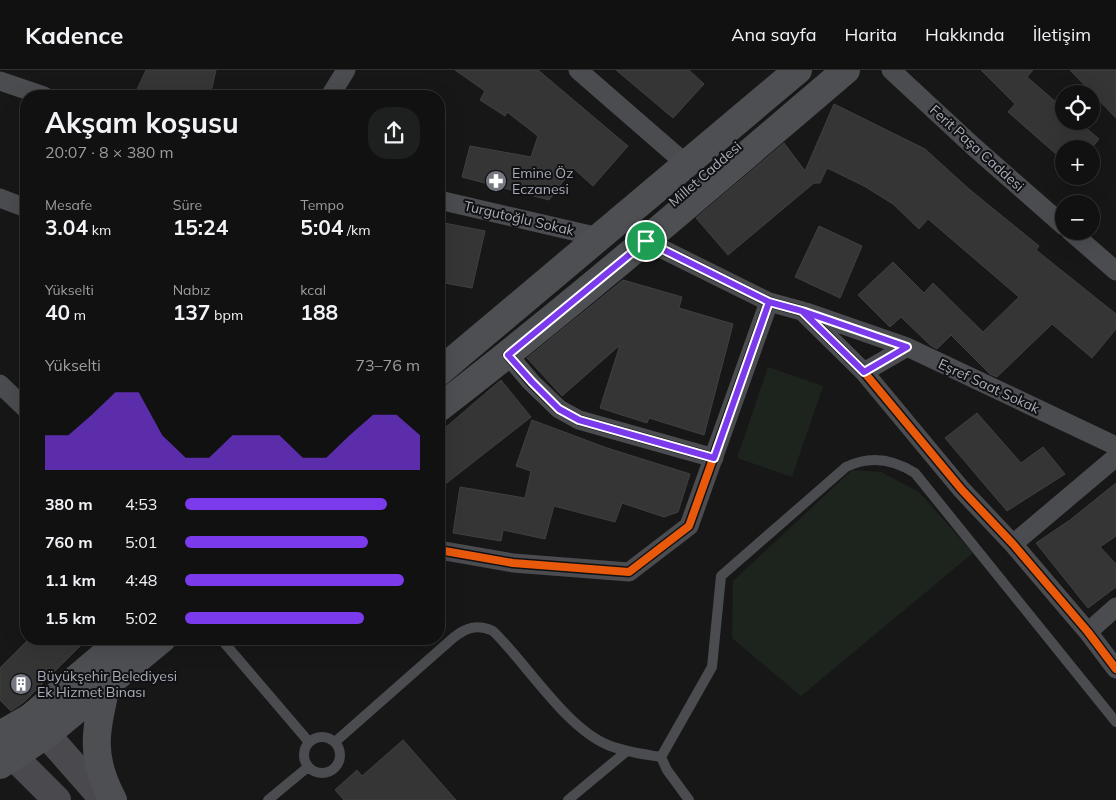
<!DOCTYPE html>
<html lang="tr">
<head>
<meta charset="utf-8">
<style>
  body { margin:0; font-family:Mulish,sans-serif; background:#1e1f1f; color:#f1f3f6; height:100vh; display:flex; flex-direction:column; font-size:19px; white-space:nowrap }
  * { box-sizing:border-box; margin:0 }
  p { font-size:16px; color:#9c9d9f }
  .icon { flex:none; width:28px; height:28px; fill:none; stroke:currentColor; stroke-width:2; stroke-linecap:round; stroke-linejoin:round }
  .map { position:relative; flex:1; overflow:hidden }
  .side { position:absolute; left:20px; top:20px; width:425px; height:555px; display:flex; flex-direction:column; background:#111; border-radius:20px; box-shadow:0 5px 20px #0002,0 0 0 1px #303131 }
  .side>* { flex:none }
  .buttons { position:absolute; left:1055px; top:15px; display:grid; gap:10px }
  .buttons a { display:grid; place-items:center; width:45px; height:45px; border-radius:50%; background:#111; box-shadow:0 5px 20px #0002,0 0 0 1px #303131; font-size:25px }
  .pin { position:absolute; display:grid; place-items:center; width:42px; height:42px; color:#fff; margin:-21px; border:2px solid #fff; border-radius:50%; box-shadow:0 1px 5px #0007 }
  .round { display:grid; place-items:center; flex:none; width:52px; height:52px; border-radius:20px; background:#1e1f1f }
  .summary { display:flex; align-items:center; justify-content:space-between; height:85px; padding:0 25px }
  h1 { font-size:28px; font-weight:700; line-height:38px }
  .stats { display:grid; grid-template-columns:repeat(3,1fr); gap:8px; height:85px; padding:5px 25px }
  .stats div { display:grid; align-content:center }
  .stats b { font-size:21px; font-weight:700 }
  .stats small { font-size:14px; font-weight:400 }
  .stats p { font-size:14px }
  .chart { height:140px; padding:10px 25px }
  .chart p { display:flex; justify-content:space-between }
  .chart svg { width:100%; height:90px; margin-top:5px; fill:#7c3aed; opacity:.7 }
  ul { padding:0 25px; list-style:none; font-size:16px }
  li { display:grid; grid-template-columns:80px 60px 1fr; align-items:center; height:38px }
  li i { height:12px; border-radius:6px; background:#7c3aed }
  header { display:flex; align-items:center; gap:30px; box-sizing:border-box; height:70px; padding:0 25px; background:#111; border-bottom:1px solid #303131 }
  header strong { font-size:24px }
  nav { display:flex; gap:28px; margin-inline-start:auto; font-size:18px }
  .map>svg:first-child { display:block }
</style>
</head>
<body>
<header>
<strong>Kadence</strong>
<nav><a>Ana sayfa</a><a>Harita</a><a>Hakkında</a><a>İletişim</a></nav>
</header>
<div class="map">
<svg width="1116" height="730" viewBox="0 0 1116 730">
  <rect width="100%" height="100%" fill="#171717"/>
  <path fill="#1d241e" d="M768,297L823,316L792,407L737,388Z
    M852,400L881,402L919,422L973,483L801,626L732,568L733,511Z"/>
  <path fill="#353536" stroke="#3f4043" d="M146,0H216L210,26H134Z
    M455,0H538L628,76L593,116L573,98L549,130L462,107L470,76L531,87L538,66L507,42L505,46L480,30L485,21Z
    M616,0H689L704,14L673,48Z
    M981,0H1033L1027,7L1064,39V51H1078L1099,69L1091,79H1064V91L1008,42L1015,34Z
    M1070,0H1116V48Z
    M834,34L925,79L969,119L1039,176L1036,180L1116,244V259L1092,288L1052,254L997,307L990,304L951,265L937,279L930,275L901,247L890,257L858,225L893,192L924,223L933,213L983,262L1019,227L928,149L919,159L893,134L864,116L827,98L820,113H814L728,185L696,148L784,73L805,101Z
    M439,152L485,161L472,218L439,212Z
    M819,156L862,176L840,228L795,207Z
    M623,210L682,227L679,238L733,254L704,365L649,348L647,353L600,338L620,275L562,326L527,288Z
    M501,310L531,347L439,419V363Z
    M977,343L1021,393L1043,377L1065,404L1007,441L945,368Z
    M532,350L607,378L690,404L678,442L664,447L622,433L615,452L554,436L545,469L503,460L501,471L453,463L460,417L525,428L531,401L516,396Z
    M1116,413V466L1100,477L1116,494V517L1088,538L1036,473L1070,450Z
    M29,569H87L24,632L11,641L0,630V598Z
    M403,670L456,730H344L335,720L357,700L362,706Z"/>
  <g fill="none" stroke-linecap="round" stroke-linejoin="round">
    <path stroke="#4b4c50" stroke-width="10" d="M221,569L309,672
      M304 685a18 18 0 1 1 36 0a18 18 0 1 1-36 0Z
      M335,672L453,568C467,557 477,554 493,561C527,594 566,658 608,675C625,682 643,684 661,687
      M268,730L308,697
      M568,730L627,681
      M689,730L667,700L661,687L712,597L721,506L846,397C870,385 893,389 915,403L1116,652"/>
    <path stroke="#4b4c50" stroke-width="19" d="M578,0L686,94
      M891,0L974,77L1064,156
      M0,11L44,26
      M330,26L346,0
      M0,128L26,138
      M439,130L599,167
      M1070,161L1116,201
      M646,171L769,232L802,241L864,302L962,420L1013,474L1088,562L1116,599
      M806,242L907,277
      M508,285L531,312L559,339L579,350L714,388
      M864,302L907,277L1116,376
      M0,314L26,339
      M1013,474L1116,387
      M439,480L513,493L629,502L689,456L769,232
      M1088,562L1116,537"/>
    <path stroke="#4a4a4e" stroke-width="28" d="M31,647L104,730
      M0,673L57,730"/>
    <path stroke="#4d4f52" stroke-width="28" d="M439,302L798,0
      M439,338C579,230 712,114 846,0
      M106,617C95,662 90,687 113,730
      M0,665L31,647L123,569
      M0,695L46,665L162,569"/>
    <g stroke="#111113" stroke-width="11">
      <path id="cycleway" d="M646,171L769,232L802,241L864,302L962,420L1013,474L1088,562L1116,599
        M508,285L531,312L559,339L579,350L714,388
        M439,480L513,493L629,502L689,456L769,232"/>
    </g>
    <use href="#cycleway" stroke="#e8590c" stroke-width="8"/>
  </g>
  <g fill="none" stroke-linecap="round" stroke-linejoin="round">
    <g stroke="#fff" stroke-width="10">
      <path id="route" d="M646,171L508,285L532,312L559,339L579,350L714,388L769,232L802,241L864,302L907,277L802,241L769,232L646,171"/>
    </g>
    <use href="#route" stroke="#7c3aed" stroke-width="6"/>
  </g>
  <defs>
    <g id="pharmacy-disc" transform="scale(1.125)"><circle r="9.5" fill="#757880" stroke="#111113"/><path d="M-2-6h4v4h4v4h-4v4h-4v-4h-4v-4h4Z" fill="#fff"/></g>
    <g id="building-disc" transform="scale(1.125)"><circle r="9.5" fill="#757880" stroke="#111113"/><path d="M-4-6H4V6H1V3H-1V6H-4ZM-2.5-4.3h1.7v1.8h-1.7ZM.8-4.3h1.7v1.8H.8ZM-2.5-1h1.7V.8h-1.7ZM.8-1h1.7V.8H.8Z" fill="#fff"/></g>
  </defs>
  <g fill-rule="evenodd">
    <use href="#pharmacy-disc" x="496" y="111"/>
    <use href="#building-disc" x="21" y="614"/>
  </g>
  <g text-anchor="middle" stroke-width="4" stroke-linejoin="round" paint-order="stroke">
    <g font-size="14" fill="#a8adb8" stroke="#111113">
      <text transform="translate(977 78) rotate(42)" y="5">Ferit Paşa Caddesi</text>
      <text transform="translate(705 104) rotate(-41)" y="5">Millet Caddesi</text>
      <text transform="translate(519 148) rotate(13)" y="5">Turgutoğlu Sokak</text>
      <text transform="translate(989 316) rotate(25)" y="5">Eşref Saat Sokak</text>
    </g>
    <g font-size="14" fill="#a8adb8" stroke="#111113" text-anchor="start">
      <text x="512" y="108">Emine Öz<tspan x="512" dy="16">Eczanesi</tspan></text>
      <text x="37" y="611">Büyükşehir Belediyesi<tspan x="37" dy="16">Ek Hizmet Binası</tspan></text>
    </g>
  </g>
</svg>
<div class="buttons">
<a><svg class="icon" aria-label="locate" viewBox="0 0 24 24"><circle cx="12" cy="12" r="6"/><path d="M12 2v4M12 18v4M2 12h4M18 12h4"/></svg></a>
<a>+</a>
<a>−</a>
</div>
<div class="pin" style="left:646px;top:171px;background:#1e9e55"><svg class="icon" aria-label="arrive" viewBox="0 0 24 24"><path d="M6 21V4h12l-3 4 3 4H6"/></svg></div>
<section class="side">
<div class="summary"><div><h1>Akşam koşusu</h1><p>20:07 · 8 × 380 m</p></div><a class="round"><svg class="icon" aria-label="share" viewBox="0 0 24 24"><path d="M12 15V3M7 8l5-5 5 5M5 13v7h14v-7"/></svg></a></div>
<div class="stats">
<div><p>Mesafe</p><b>3.04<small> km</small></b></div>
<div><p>Süre</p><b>15:24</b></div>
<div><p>Tempo</p><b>5:04<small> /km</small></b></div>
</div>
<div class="stats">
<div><p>Yükselti</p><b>40<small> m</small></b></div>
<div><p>Nabız</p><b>137<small> bpm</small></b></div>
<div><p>kcal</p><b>188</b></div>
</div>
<div class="chart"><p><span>Yükselti</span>73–76 m</p>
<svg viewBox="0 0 160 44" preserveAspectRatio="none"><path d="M0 44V27L10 27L20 17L30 6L40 6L50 27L60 38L70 38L80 27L90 27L100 27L110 38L120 38L130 27L140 17L150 17L160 27V44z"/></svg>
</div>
<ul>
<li><b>380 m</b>4:53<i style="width:86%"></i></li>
<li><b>760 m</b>5:01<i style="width:78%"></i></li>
<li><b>1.1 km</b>4:48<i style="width:93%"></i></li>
<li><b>1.5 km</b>5:02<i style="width:76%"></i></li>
</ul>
</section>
</div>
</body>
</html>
